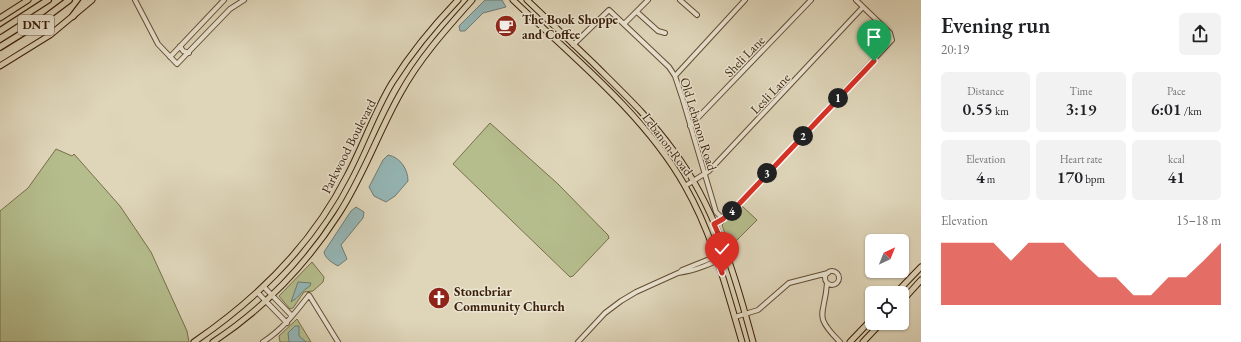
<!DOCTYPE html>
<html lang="en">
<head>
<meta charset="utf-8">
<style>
  body { margin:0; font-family:"EB Garamond",serif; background:#f2f2f2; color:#202124; height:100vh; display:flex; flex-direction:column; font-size:15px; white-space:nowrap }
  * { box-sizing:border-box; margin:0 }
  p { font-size:13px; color:#757577 }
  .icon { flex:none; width:22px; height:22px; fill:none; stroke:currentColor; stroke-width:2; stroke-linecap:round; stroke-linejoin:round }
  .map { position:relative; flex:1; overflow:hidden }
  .details { display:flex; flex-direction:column; background:#fff; width:320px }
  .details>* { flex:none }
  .needle { width:26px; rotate:43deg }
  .tools { position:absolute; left:865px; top:234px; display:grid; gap:8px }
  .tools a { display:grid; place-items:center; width:44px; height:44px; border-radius:6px; background:#fff; box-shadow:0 1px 3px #0004; font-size:20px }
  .pin { position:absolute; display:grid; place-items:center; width:34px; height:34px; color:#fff; margin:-41px -17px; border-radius:50% 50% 50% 0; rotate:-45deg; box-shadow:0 0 4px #0007 }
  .pin .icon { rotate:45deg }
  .km { position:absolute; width:20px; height:20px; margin:-10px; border-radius:50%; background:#222; color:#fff; font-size:11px; line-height:20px; text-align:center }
  .round { display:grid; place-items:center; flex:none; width:42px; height:42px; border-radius:6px; background:#f2f2f2 }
  .headline { display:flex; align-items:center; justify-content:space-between; height:68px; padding:0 20px }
  h1 { font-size:22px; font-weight:600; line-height:30px }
  .metrics { display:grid; grid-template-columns:repeat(3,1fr); gap:6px; height:68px; padding:4px 20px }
  .metrics div { display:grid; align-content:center; border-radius:6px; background:#f2f2f2; text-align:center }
  .metrics b { font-size:17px; font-weight:600 }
  .metrics small { font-size:11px; font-weight:400 }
  .metrics p { font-size:11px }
  .chart { height:112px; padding:8px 20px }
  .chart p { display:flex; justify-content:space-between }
  .chart svg { width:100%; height:72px; margin-top:4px; fill:#d93025; opacity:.7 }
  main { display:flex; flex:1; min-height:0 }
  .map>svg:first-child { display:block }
</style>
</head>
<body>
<main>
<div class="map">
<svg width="921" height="342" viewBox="0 0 921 342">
  <rect width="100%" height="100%" fill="#dfd6ba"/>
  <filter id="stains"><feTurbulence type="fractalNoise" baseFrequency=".005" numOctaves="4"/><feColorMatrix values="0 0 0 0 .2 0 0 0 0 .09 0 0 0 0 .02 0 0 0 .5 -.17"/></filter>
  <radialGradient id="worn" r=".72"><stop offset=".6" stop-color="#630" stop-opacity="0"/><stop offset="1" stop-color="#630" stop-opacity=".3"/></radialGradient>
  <path fill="#b5bd8d" stroke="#786e4a" d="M490,123L558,184L608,235L609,238L573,276L570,277L453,164Z
    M56,149L72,156L74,154L120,206L151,252L187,331L189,342H0V211L28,188Z
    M741,205L757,220L730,247L722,225Z
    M312,262L324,277L323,282L313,291L304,292L293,308L290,309L279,296Z
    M297,319L311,342H280L279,336Z"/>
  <path fill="#95b7b7" stroke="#717a71" d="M485,0H502L506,7L483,13L465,31H460L459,26Z
    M388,155C400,157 408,169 408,181L395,196L386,202L374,196L369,187L383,160Z
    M356,207L364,212L363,218L341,245L347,259L338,266C333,263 325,259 324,252L351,211Z
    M298,282L311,283L310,286C302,290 299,298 291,302Z
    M295,326H299V336L306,342H289L288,333Z"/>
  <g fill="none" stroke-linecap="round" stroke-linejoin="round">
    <g stroke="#634c34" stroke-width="6">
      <path id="minor" d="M135,0L158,44L177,64L230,9L244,0
        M680,0L697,15
        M637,12L658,31L665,33
        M624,24L648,0
        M573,45L609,10L669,67L675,76L682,97L716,212L723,219
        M180,46L183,51L189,53
        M170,57L224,0
        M675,76L745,0
        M690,126L811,0
        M685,186L709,171L863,7
        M714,225L723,219L739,204L892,40L890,33L856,0
        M825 278a7 7 0 1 1 14 0a7 7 0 1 1-14 0Z
        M680,272L682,270L717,256L725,254
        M827,283C825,316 812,314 840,342
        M264,287L292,316
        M258,293L287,323
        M735,317L758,310L789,283L828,273
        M263,342C283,329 295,313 309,295L338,342
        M578,342L605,313L621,301L636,292L678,273C694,271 713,264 727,254"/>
    </g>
    <g stroke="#3a1e07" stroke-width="7">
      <path id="major" d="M513,0C571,55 646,116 685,186C713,235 726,288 742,342
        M527,0C549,21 571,42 593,63C621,91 650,118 673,150C715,206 735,275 753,342
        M0,18L28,0
        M0,66L50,35L92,0
        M896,293L921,267
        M902,301L921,280
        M194,342C257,299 312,245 347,176C363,146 374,113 392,83C411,53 433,26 458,0
        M213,342C263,309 305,266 338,215C363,177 378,133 400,94C419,59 446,29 472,0
        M850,342L872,319
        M863,342L881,323"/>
    </g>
    <g stroke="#3a1e07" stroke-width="8">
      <path id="highway" d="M73,16L85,0
        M0,31L48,0
        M0,47L37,24L69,0"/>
    </g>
    <use href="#minor" stroke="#eae4d2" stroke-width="4"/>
    <use href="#major" stroke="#dfd6ba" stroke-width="5"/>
    <use href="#highway" stroke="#dfd6ba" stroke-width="5.5"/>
  </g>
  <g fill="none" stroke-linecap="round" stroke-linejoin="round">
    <g stroke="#fff" stroke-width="8">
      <path id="route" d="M722,273L718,260L727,254L714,224L723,219L739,204L874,61"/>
    </g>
    <use href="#route" stroke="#d93025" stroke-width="5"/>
  </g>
  <defs>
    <g id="cafe-disc" transform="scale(1.15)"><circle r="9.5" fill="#8f2418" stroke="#eae4d2"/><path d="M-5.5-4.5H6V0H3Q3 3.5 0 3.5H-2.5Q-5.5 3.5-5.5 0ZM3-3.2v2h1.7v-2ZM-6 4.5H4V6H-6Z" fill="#fff"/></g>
    <g id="church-disc" transform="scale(1.15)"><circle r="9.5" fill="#8f2418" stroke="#eae4d2"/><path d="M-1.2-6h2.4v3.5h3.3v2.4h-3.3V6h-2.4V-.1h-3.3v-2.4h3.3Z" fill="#fff"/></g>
  </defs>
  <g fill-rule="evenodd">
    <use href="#cafe-disc" x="506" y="26"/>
    <use href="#church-disc" x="439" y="298"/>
  </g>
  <g text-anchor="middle" stroke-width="3" stroke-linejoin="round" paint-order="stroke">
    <rect fill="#eae4d2" stroke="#6f5944" stroke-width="1" x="18" y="15" width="36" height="20" rx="3"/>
    <g font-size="12" font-weight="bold" fill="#3a1e07">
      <text x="36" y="29">DNT</text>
    </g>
    <g font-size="13" font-weight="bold" fill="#3a1e07" stroke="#eae4d2" text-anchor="start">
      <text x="522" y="24">The Book Shoppe<tspan x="522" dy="15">and Coffee</tspan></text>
      <text x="454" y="296">Stonebriar<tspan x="454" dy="15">Community Church</tspan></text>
    </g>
    <g font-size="13" fill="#3a1e07" stroke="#eae4d2">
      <text transform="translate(744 56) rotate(-46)" y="5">Sheli Lane</text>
      <text transform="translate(770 93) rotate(-46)" y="5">Lesli Lane</text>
      <text transform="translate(699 124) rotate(73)" y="5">Old Lebanon Road</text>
      <text transform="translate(668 144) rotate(53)" y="5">Lebanon Road</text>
      <text transform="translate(348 146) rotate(-63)" y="5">Parkwood Boulevard</text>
    </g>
  </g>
  <rect width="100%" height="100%" filter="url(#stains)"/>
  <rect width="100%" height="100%" fill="url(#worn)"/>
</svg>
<div class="tools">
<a><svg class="needle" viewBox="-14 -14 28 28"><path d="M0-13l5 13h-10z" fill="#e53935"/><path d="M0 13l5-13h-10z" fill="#757577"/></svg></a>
<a><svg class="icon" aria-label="locate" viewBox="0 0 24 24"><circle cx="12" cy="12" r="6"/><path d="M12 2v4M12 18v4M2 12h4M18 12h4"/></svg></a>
</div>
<div class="pin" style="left:874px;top:61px;background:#1e9e55"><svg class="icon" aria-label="arrive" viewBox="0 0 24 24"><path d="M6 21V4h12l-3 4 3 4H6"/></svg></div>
<div class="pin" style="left:722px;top:273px;background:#d93025"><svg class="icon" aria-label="check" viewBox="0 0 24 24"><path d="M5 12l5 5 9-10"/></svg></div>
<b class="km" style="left:838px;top:98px">1</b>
<b class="km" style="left:803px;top:136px">2</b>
<b class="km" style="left:767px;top:173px">3</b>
<b class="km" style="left:732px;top:211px">4</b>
</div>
<section class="details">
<div class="headline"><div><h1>Evening run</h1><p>20:19</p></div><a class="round"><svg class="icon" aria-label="share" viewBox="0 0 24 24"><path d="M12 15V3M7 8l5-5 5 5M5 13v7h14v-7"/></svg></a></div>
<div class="metrics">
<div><p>Distance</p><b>0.55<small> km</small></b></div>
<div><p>Time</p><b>3:19</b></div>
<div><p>Pace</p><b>6:01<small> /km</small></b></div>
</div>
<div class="metrics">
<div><p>Elevation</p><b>4<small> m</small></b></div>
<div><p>Heart rate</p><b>170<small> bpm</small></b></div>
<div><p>kcal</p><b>41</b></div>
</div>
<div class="chart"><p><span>Elevation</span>15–18 m</p>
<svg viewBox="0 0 160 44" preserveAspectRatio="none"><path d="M0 44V6L10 6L20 6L30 6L40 17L50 6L60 6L70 6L80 17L90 27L100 27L110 38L120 38L130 27L140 27L150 17L160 6V44z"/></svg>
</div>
</section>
</main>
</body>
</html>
